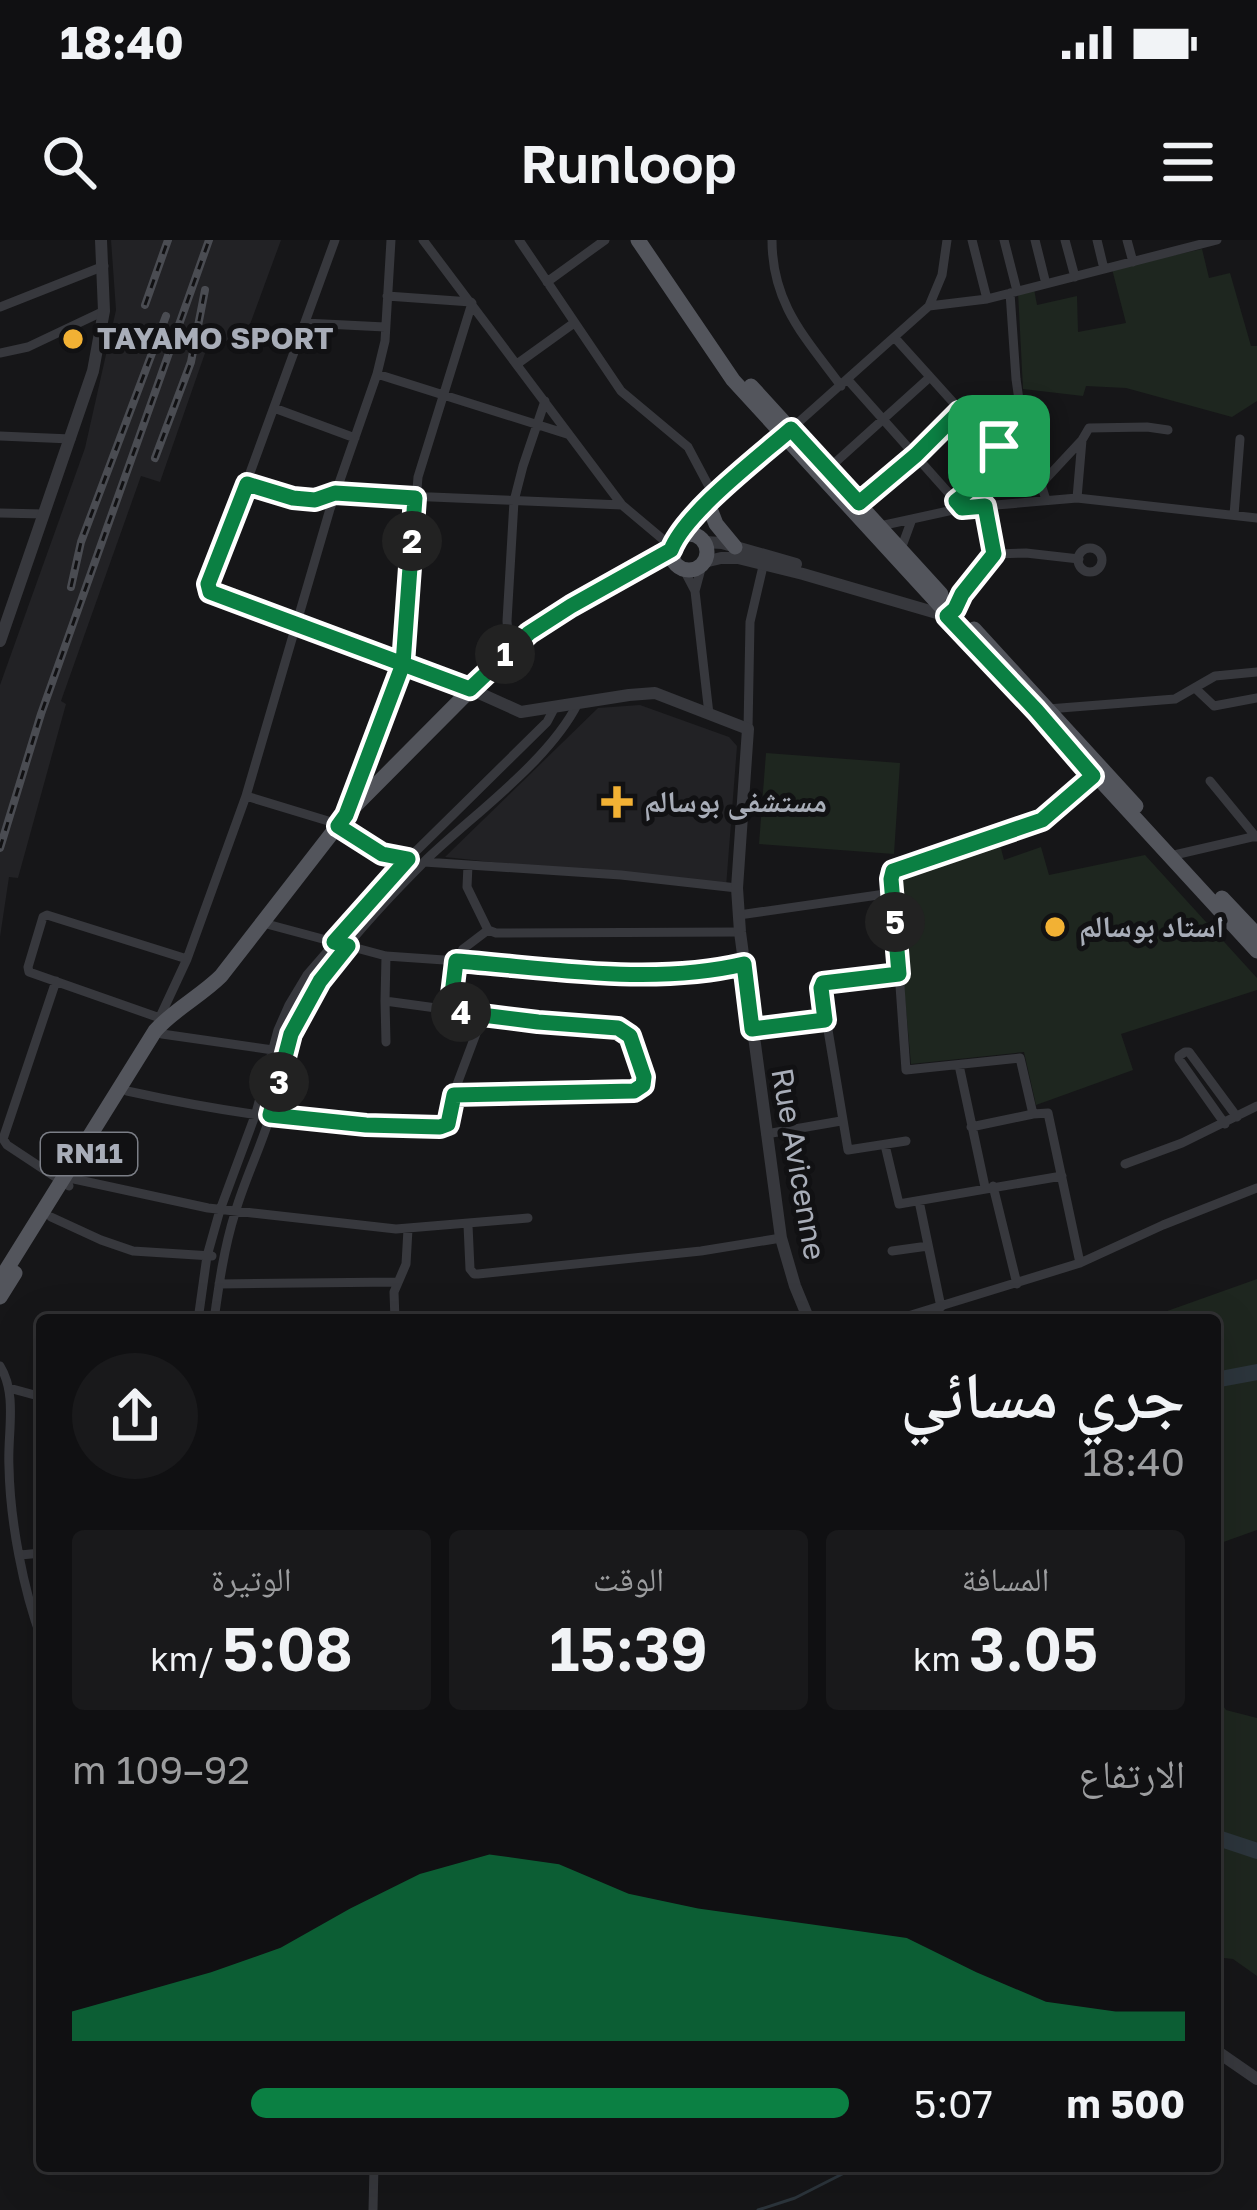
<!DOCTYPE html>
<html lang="ar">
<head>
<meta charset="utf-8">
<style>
  body { margin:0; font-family:"Golos Text","Noto Naskh Arabic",sans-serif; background:#19191b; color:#f1f3f6; direction:rtl; height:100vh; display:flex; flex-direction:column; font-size:45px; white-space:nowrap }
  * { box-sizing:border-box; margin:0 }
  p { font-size:39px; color:#9c9d9f }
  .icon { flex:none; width:66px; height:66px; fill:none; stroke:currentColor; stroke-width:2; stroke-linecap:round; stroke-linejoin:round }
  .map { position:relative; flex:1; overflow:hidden; direction:ltr }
  .side { position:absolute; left:36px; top:1074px; width:1185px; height:858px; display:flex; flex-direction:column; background:#101012; border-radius:12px; box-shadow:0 12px 48px #0002,0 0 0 3px #303032; direction:rtl }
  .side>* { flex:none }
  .pin { position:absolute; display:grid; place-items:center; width:102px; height:102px; color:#fff; margin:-51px; border-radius:24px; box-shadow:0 6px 18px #0006 }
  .km { position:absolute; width:60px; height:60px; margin:-30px; border-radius:50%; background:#222; color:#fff; font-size:33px; line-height:60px; text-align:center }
  .round { display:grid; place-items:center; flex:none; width:126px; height:126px; border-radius:63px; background:#19191b }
  .summary { display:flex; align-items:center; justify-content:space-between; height:204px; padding:0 36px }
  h1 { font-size:66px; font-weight:600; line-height:90px }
  .figures { display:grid; grid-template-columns:repeat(3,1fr); gap:18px; height:204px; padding:12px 36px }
  .figures div { display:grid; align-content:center; border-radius:12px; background:#19191b; text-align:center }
  .figures b { font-size:60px; font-weight:600 }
  .figures small { font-size:33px; font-weight:400 }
  .figures p { font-size:33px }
  .chart { height:336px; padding:24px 36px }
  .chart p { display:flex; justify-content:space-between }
  .chart svg { width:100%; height:216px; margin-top:12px; fill:#0b8043; opacity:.7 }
  ul { padding:0 36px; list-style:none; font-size:39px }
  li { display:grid; grid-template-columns:192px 144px 1fr; align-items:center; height:90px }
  li i { height:30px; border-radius:15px; background:#0b8043 }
  .status { display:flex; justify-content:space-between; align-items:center; height:84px; padding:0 60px; background:#101012; direction:ltr }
  .status svg { height:33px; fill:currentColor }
  header { display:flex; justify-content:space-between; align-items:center; height:156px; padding:0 36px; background:#101012; font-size:54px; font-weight:600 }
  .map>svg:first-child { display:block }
</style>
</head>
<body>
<div class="status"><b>18:40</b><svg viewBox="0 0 49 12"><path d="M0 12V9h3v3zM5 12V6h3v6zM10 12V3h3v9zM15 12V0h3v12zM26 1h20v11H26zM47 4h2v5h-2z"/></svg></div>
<header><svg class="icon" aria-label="menu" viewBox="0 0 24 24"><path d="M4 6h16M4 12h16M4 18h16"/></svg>Runloop<svg class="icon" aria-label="search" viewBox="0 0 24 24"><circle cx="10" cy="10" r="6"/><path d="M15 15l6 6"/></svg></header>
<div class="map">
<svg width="1257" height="1970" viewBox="0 0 1257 1970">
  <rect width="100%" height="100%" fill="#161618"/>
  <path fill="#222225" d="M111,0H281L242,106L211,96L160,242L141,236L61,461L66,464L18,638L9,637L0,697V445L85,208L116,70Z
    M640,465L729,497L737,506L726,647L445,617L598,468Z"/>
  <path fill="#1e261f" d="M1202,9L1209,38L1230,33L1251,106H1257V161L1232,177L1126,148L1086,146L1083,156L1023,149L1018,52L1034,49L1037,65L1077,56L1078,92L1126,83L1112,29Z
    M766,513L900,523L894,614L759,604Z
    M999,601L1004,620L1041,607L1049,635L1145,615L1257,738V750L1121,794L1133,830L1036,865L1024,812L911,824L894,637Z
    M1257,1039V1290L1215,1305V1080H1142Z
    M1215,1454L1226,1470L1257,1478V1736L1233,1719L1215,1717Z"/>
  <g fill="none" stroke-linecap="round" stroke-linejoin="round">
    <path stroke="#2c353c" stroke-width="3" d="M758,1970L795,1958L858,1926"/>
    <path stroke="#2c353c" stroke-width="16" d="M1215,1140L1257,1132
      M1215,1597L1257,1611"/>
    <path stroke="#37383d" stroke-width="9" d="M335,0L208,348L212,353L470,449
      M423,0L622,265L672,307
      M519,0L621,151L688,207L714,256
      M772,0C772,64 805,97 841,146
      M972,0L987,59
      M1004,0L1017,51
      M1035,0L1046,44
      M1065,0L1075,37
      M1097,0L1104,29
      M1127,0L1133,22
      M547,42L605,0
      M1010,53L1016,139L1028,223
      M387,56L471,62
      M929,66L987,59L1217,0
      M0,67L104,26
      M305,83L385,87
      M895,98L979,191L1028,223L1041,244L1046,260
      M0,113L28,107L104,71
      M517,124L574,83
      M377,134L567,194
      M848,140L962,268
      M274,168L355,198
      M791,189L929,66L942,35L947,0
      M0,196L71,199
      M828,229L930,137
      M247,244C279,256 301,264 335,253L622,265
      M1041,244L1082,200L1089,188L1147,187L1168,190
      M1077,258L1082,200
      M956,261L982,240L999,206
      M859,263L917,215L959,172
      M0,273L44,274
      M1234,275L1240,199
      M880,286L962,268L1077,258L1257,278
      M1078 320a12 12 0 1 1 24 0a12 12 0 1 1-24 0Z
      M901,309L912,279
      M994,314L1026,313L1079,319
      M702,325L695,351L709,474
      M684,330L695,351
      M955,369L962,354L994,314L985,266
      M509,408L507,381L514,261L523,226L545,161
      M1195,448L1214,466L1257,458
      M1048,469L1175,459L1215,436L1257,432
      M748,489L750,382L764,322
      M1210,541L1256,597
      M246,556L338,584
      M348,570L403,424L418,237L472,63
      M337,586L382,614L408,619
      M1170,616L1257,596
      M424,622L621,635L737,648
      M468,625L467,647L488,690L496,693L740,692
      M739,675L892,653
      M263,683L386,716L663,735L699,734L744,724
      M386,716L385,761L538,782L618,788L630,796L644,837L643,845L634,851L454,855
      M899,734L826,742L821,748L848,910L906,901
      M56,741L3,899L7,905L69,946
      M385,761L386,802
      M450,771L456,721L463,709L488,690
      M160,777L187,719L246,556L330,269L377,134L385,101L391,0
      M160,778L29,732L28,727L43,677L47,675L187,719
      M752,789L825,780
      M162,794L273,810
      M959,825L985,947
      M127,851C227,873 341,890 444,886L449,880L456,847L483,775
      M1033,874L1020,818L906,830L892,634L897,628L1042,580L1093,536
      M1225,884L1179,819V816L1185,812H1189L1237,877
      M971,887L1033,874L1048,873L1080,1023
      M766,894L841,881
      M885,905L899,964L1062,936
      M1125,924L1182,903L1257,866
      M74,939L208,968L396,989L528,978
      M993,946L1017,1044
      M919,961L941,1067
      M51,977L101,1000L133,1011L212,1016
      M468,985L470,1029L474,1034H478L701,1011L781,998
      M892,1011L928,1006
      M219,1044L397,1042
      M198,1080L207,1016L220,970L256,873L278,790L289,765L307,735L408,619L547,482L555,467
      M214,1080C219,1044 224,1008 235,973C245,938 262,905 272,870C282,835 287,798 305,766C335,714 384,662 427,619C474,574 549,521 578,463
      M395,1080L394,1052L406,1024L408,989
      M895,1080L1080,1023L1163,985L1257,948
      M0,1126C18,1155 7,1194 9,1227C10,1280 23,1350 42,1400
      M9,1148L42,1157
      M20,1315L42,1313
      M373,1970L374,1926"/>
    <path stroke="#37383d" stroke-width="12" d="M704,302L722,303L796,324
      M704,322L721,318H738L803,334L947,376L955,369
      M0,401L93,131L104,71L101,0
      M470,449L521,472L629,455L655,453L748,489L737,648L740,692L781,998L795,1046L809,1080
      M1215,1810L1257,1839"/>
    <path stroke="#53555c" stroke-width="15" d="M638,0L733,140L1257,711
      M751,146L941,354
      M709,266L716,284L735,307
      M671 312a18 18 0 1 1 36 0a18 18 0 1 1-36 0Z
      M681,296L712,258L782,197
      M974,389L1136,566
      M1222,658L1257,695
      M0,1040L155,791C173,770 201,756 221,736L346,575L510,410L529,393L571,366L671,311
      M0,1057L15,1033"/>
    <g stroke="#4a4c52" stroke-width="8">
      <path id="rail" d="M145,65L168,0
        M155,218L191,122L205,50
        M71,347L81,302L166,76
        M0,608L41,474L209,0"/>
    </g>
    <use href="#rail" stroke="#111113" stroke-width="3" stroke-dasharray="9" stroke-linecap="butt"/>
  </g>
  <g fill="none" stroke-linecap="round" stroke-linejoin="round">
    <g stroke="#fff" stroke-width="24">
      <path id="route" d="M999,206L959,172L916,215L859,263L791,189C759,217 685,273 671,310L571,366L529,393L470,449L210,352L208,344L247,244L293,258L315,260L335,253L415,258L403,424L346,575L338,586L382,614L408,619L334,702L348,706L320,741L291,794L270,875L366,885L440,887L448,884L454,855L634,851L643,845L644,837L630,796L618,788L538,782L450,771L456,721C550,728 651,746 744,724L752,789L825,780L821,748L823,743L899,734L891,639L893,631L1042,580L1093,536L1036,470L947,376L955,369L962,354L994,314L985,266L962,268L956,261L982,240L999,206"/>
    </g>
    <use href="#route" stroke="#0b8043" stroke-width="15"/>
  </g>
  <g fill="#f2b134" stroke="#111113" stroke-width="4.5">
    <circle cx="73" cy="99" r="12"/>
    <path d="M611 544h12v12h12v12h-12v12h-12v-12h-12v-12h12z"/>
    <circle cx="1055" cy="687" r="12"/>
  </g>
  <g text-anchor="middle" stroke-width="10" stroke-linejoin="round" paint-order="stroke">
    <rect fill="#111113" stroke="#7b7e86" stroke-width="3" x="41" y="893" width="96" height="42" rx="9"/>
    <g font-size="27" font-weight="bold" fill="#a8adb8">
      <text x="89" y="923">RN11</text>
    </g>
    <g font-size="30" font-weight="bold" fill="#a8adb8" stroke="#111113" text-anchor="start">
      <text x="97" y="109">TAYAMO SPORT</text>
      <text x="644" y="572">مستشفى بوسالم</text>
      <text x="1079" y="697">استاد بوسالم</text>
    </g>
    <g font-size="30" fill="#a8adb8" stroke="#111113">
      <text transform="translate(798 924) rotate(80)" y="10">Rue Avicenne</text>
    </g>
  </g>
</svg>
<div class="pin" style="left:999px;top:206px;background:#1e9e55"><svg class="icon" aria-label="arrive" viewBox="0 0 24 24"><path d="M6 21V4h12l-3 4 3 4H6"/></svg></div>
<b class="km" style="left:505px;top:414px">1</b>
<b class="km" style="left:412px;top:301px">2</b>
<b class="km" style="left:279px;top:842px">3</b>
<b class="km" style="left:461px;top:772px">4</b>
<b class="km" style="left:895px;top:682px">5</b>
<section class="side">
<div class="summary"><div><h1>جري مسائي</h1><p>18:40</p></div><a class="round"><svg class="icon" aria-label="share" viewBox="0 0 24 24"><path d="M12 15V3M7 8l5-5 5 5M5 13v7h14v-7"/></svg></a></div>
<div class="figures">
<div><p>المسافة</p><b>3.05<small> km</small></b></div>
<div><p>الوقت</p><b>15:39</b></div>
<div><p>الوتيرة</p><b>5:08<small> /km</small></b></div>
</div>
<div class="chart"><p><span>الارتفاع</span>92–109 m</p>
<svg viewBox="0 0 160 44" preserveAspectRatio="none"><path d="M0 44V38L10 34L20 30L30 25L40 17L50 10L60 6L70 8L80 14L90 17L100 19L110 21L120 23L130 30L140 36L150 38L160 38V44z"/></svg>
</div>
<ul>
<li><b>500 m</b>5:07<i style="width:77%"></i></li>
</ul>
</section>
</div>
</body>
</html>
